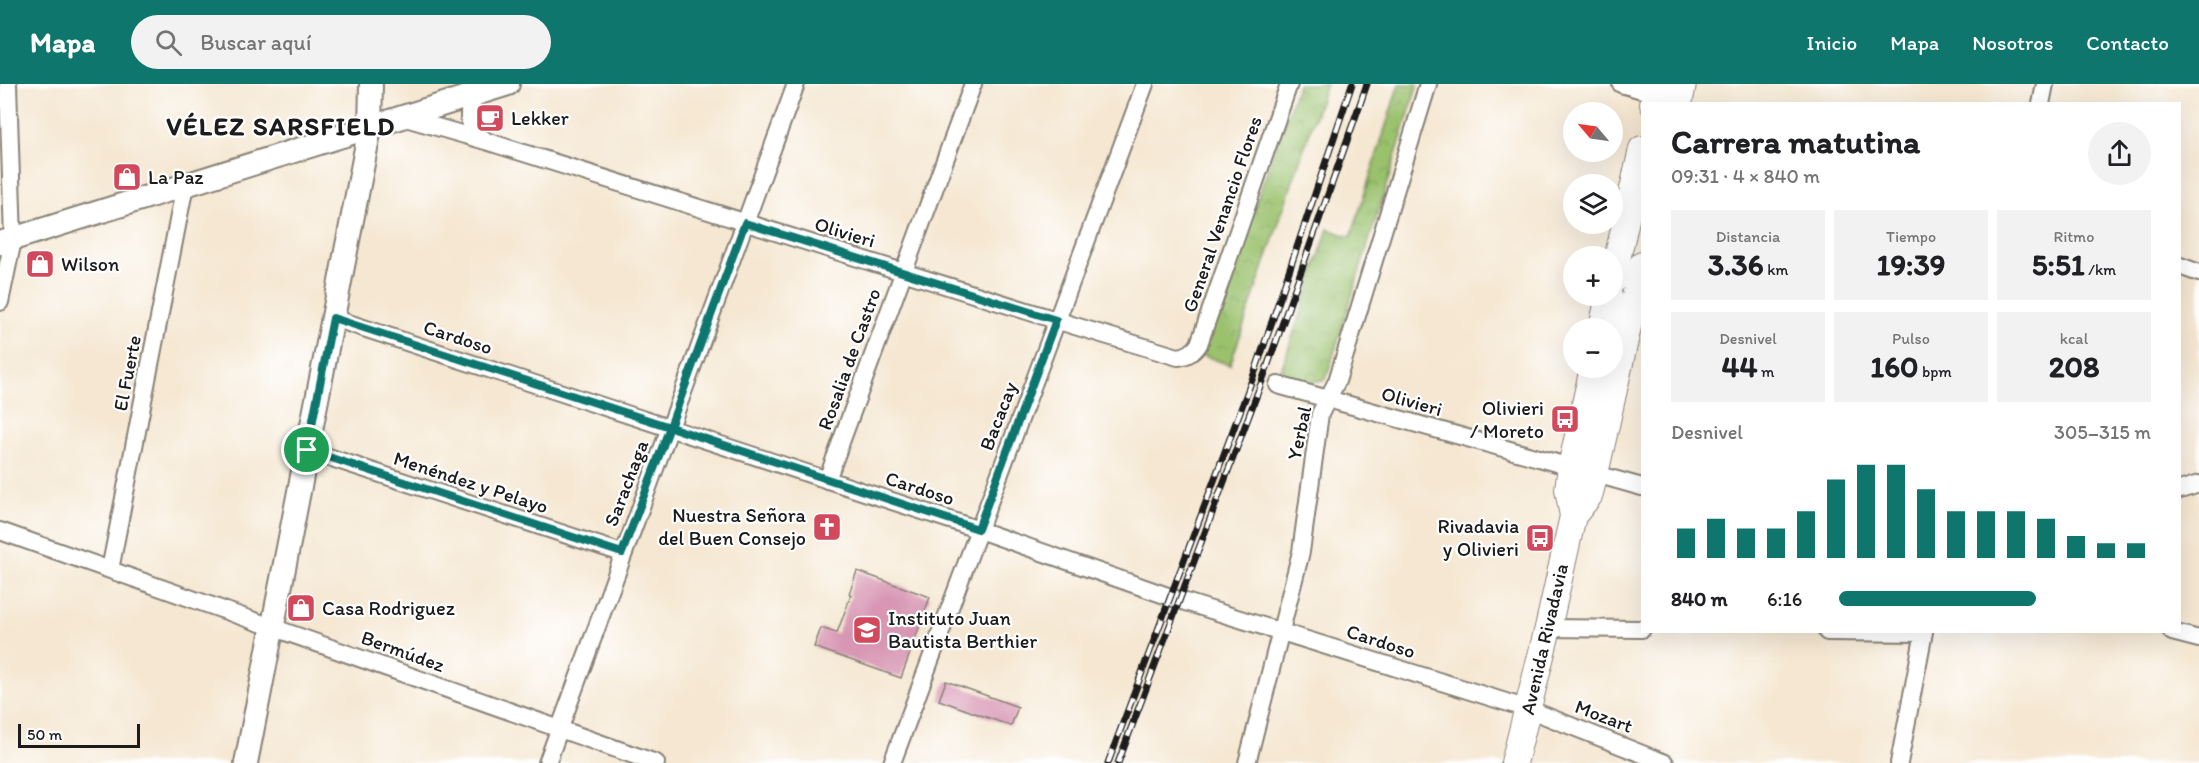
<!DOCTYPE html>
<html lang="es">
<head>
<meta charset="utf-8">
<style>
  body { margin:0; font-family:Itim,sans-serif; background:#f2f2f2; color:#202124; height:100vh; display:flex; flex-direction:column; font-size:22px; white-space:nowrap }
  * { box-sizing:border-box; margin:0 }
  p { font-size:20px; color:#757577 }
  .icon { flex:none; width:33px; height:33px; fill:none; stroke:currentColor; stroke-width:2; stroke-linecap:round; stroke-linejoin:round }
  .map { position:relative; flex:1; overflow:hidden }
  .drawer { position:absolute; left:1641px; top:18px; width:540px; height:531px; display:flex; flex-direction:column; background:#fff; border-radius:0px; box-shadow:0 6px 24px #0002 }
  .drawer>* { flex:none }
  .needle { width:39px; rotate:299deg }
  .tools { position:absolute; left:1563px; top:18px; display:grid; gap:12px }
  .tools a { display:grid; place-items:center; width:60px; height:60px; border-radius:50%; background:#fff; box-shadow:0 6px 24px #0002; font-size:30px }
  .scale { position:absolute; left:18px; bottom:15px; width:122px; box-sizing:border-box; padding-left:6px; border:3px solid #1c1c1c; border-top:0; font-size:16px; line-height:21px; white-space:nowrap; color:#1c1c1c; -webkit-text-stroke:4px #fff; paint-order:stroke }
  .pin { position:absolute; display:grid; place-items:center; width:51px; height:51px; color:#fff; margin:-26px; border:3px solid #fff; border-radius:50%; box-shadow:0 2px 6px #0007 }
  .round { display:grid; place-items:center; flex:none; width:63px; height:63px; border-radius:32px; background:#f2f2f2 }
  .summary { display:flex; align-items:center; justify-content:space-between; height:102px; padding:0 30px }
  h1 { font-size:33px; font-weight:800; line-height:45px }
  .figures { display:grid; grid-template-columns:repeat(3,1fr); gap:9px; height:102px; padding:6px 30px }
  .figures div { display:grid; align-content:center; border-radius:0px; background:#f2f2f2; text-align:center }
  .figures b { font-size:30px; font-weight:800 }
  .figures small { font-size:16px; font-weight:400 }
  .figures p { font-size:16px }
  .chart { height:168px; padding:12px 30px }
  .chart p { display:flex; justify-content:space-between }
  .chart svg { width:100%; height:108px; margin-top:6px; stroke:#0f766e; stroke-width:6 }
  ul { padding:0 30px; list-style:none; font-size:20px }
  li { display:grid; grid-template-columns:96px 72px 1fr; align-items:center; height:45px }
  li i { height:15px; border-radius:8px; background:#0f766e }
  header { display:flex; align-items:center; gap:36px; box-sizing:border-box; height:84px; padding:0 30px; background:#0f766e; color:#fff }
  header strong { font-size:28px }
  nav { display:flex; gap:33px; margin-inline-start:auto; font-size:21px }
  .search { width:420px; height:54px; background:#f2f2f2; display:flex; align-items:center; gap:15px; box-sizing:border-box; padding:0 21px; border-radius:33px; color:#757577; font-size:22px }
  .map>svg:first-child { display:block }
</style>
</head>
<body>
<header>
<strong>Mapa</strong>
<div class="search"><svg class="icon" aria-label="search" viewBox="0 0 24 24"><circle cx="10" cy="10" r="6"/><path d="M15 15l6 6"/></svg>Buscar aquí</div>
<nav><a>Inicio</a><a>Mapa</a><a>Nosotros</a><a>Contacto</a></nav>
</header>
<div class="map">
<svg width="2199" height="679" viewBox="0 0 2199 679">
  <defs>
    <pattern id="park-crowns" width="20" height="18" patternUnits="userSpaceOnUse" patternTransform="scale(1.5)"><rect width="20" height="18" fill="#9ac16c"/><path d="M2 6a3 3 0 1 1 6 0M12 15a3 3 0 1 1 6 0" fill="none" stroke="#84a55d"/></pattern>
  </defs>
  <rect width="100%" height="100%" fill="#fff"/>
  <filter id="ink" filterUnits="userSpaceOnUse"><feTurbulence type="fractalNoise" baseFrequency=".0167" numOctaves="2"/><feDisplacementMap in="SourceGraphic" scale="12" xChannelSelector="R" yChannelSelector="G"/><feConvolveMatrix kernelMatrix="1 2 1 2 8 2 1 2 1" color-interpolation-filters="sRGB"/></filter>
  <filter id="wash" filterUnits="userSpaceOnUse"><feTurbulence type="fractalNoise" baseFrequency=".008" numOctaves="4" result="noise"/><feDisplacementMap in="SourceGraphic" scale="24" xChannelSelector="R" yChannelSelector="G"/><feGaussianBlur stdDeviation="1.35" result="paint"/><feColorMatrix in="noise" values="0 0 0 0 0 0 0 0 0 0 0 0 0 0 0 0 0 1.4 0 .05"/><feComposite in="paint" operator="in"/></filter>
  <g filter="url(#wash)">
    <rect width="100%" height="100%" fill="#f5e7d1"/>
    <path fill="url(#park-crowns)" stroke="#5b6e44" stroke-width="1.5" d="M1298,0H1326L1230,281L1202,271Z
      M1399,0H1418L1326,295L1313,298L1280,290L1328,145L1351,153Z"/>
    <g id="blocks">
      <path fill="#d896b3" d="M857,487L930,513L901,594L814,563L821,544L837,549L851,511L849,510Z
        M946,597L1018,623L1011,642L939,616Z"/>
    </g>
  </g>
  <g filter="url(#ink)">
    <use href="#blocks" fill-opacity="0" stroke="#888276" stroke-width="1.5"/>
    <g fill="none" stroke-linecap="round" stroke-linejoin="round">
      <g stroke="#888276" stroke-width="20">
        <path id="street" d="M1621,0L1664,12
          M481,8C463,23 466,44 485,56
          M2041,20L2045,0
          M402,33L489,58L1075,242L1178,273C1187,272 1194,268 1199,260L1289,0
          M2180,182L2199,189
          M0,218L13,156L8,0
          M333,234L956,438L1179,516L1528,625L1665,679
          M1278,301L1642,403
          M307,366L622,469
          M827,396L973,0
          M2180,406L2199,400
          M0,447L656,679
          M110,486L185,101
          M1548,544L1642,545
          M1827,548L1924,549
          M2172,548L2199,555
          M547,679L796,0
          M892,679L1145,0
          M1247,679L1301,468L1320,330L1337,297L1428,0
          M1899,679L1924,548"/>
      </g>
      <g stroke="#888276" stroke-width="26">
        <path id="secondary" d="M0,159L508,0
          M246,679L370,44L371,0"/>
      </g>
      <g stroke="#888276" stroke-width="28">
        <path id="primary" d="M1653,20L1657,0
          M1679,20L1683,0
          M1612,198L1642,65
          M1602,244L1609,212
          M1573,432L1589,412L1595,390L1642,181
          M1514,679L1548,544L1573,432L1568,405L1571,383L1593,284"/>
      </g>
      <use href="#street" stroke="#fff" stroke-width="16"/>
      <use href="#secondary" stroke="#fff" stroke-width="22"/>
      <use href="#primary" stroke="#fff" stroke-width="26"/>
      <g stroke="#1c1c1c" stroke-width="7">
        <path id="rail" d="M1108,679L1256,285L1352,0
          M1118,679L1265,289L1367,0"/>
      </g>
      <use href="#rail" stroke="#fff" stroke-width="4.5" stroke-dasharray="14" stroke-linecap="butt"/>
    </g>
  </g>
  <g fill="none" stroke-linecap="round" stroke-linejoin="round" filter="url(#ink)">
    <g stroke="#fff" stroke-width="12">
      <path id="route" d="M307,366L622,469L670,343L978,445L1056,236L745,139L670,343L333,234L307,366"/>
    </g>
    <use href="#route" stroke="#0f766e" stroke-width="8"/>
  </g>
  <defs>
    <g id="cafe-square" transform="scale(1.5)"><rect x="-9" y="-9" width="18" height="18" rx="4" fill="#d1495b" stroke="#fff"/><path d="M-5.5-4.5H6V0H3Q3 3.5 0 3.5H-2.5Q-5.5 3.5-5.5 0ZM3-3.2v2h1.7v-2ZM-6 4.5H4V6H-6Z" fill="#fff"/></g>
    <g id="shop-square" transform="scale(1.5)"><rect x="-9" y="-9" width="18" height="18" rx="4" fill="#d1495b" stroke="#fff"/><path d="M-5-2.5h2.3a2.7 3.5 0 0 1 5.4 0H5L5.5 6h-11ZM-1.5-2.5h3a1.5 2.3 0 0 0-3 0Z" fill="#fff"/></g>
    <g id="bus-square" transform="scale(1.5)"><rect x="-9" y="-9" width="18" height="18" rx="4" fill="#d1495b" stroke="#fff"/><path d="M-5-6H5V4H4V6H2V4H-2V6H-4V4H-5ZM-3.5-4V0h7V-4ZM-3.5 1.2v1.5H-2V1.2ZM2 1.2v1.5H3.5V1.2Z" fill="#fff"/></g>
    <g id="church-square" transform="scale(1.5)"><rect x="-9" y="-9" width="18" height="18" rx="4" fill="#d1495b" stroke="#fff"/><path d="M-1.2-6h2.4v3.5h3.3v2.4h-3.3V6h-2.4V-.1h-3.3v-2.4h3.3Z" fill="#fff"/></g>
    <g id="school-square" transform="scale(1.5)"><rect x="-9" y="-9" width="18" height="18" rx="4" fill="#d1495b" stroke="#fff"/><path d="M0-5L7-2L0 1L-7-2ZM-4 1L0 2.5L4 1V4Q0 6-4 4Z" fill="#fff"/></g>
  </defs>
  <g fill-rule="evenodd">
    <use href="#cafe-square" x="490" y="34"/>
    <use href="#shop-square" x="127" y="93"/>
    <use href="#shop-square" x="40" y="180"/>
    <use href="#bus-square" x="1565" y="335"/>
    <use href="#church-square" x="827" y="443"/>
    <use href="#bus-square" x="1540" y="454"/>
    <use href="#shop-square" x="301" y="524"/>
    <use href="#school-square" x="867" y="546"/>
  </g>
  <g text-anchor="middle" stroke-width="4.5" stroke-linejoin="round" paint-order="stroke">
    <g font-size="20" fill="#1c1c1c" stroke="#fff" text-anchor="start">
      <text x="511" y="41">Lekker</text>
      <text x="148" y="100">La Paz</text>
      <text x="61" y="187">Wilson</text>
      <text x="1544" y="331" text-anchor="end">Olivieri<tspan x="1544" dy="23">/ Moreto</tspan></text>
      <text x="806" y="438" text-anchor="end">Nuestra Señora<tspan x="806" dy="23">del Buen Consejo</tspan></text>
      <text x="1519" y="449" text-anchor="end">Rivadavia<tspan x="1519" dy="23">y Olivieri</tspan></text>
      <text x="322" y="531">Casa Rodriguez</text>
      <text x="888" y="541">Instituto Juan<tspan x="888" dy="23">Bautista Berthier</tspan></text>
    </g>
    <g font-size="20" fill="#1c1c1c" stroke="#fff">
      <text transform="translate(1222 130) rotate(-71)" y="7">General Venancio Flores</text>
      <text transform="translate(845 148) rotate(17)" y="7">Olivieri</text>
      <text transform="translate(458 253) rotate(18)" y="7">Cardoso</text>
      <text transform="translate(849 275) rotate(-70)" y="7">Rosalia de Castro</text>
      <text transform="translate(127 289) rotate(-79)" y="7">El Fuerte</text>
      <text transform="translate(1412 317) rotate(16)" y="7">Olivieri</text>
      <text transform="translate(998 332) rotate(-69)" y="7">Bacacay</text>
      <text transform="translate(1299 349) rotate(-78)" y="7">Yerbal</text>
      <text transform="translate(471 398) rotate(18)" y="7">Menéndez y Pelayo</text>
      <text transform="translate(626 399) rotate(-69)" y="7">Sarachaga</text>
      <text transform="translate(920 404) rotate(18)" y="7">Cardoso</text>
      <text transform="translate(1544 555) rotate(-77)" y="7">Avenida Rivadavia</text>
      <text transform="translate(1381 557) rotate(18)" y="7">Cardoso</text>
      <text transform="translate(403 567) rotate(20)" y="7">Bermúdez</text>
      <text transform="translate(1604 632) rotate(21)" y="7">Mozart</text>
    </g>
    <g font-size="26" font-weight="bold" letter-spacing="1.5" fill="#1c1c1c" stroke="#fff">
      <text x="281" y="51">VÉLEZ SARSFIELD</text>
    </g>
  </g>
</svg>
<div class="tools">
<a><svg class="needle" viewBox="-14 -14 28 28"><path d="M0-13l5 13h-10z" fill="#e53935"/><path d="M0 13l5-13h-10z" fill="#757577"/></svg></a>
<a><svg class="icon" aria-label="layers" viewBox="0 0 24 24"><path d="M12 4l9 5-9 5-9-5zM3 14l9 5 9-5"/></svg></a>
<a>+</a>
<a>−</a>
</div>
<div class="scale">50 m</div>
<div class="pin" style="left:307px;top:366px;background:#1e9e55"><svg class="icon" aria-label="arrive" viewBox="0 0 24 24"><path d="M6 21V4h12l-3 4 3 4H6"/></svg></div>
<section class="drawer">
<div class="summary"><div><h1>Carrera matutina</h1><p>09:31 · 4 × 840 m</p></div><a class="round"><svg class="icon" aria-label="share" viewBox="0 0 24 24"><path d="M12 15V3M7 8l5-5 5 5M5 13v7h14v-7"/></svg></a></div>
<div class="figures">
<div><p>Distancia</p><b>3.36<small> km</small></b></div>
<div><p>Tiempo</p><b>19:39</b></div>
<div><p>Ritmo</p><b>5:51<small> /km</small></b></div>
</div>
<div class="figures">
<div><p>Desnivel</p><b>44<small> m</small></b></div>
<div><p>Pulso</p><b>160<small> bpm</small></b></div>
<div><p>kcal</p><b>208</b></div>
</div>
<div class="chart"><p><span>Desnivel</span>305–315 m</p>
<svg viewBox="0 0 160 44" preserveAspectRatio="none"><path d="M5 44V32M15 44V28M25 44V32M35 44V32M45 44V25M55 44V12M65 44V6M75 44V6M85 44V16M95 44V25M105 44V25M115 44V25M125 44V28M135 44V35M145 44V38M155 44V38"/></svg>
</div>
<ul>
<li><b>840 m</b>6:16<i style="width:63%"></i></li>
</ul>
</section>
</div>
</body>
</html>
